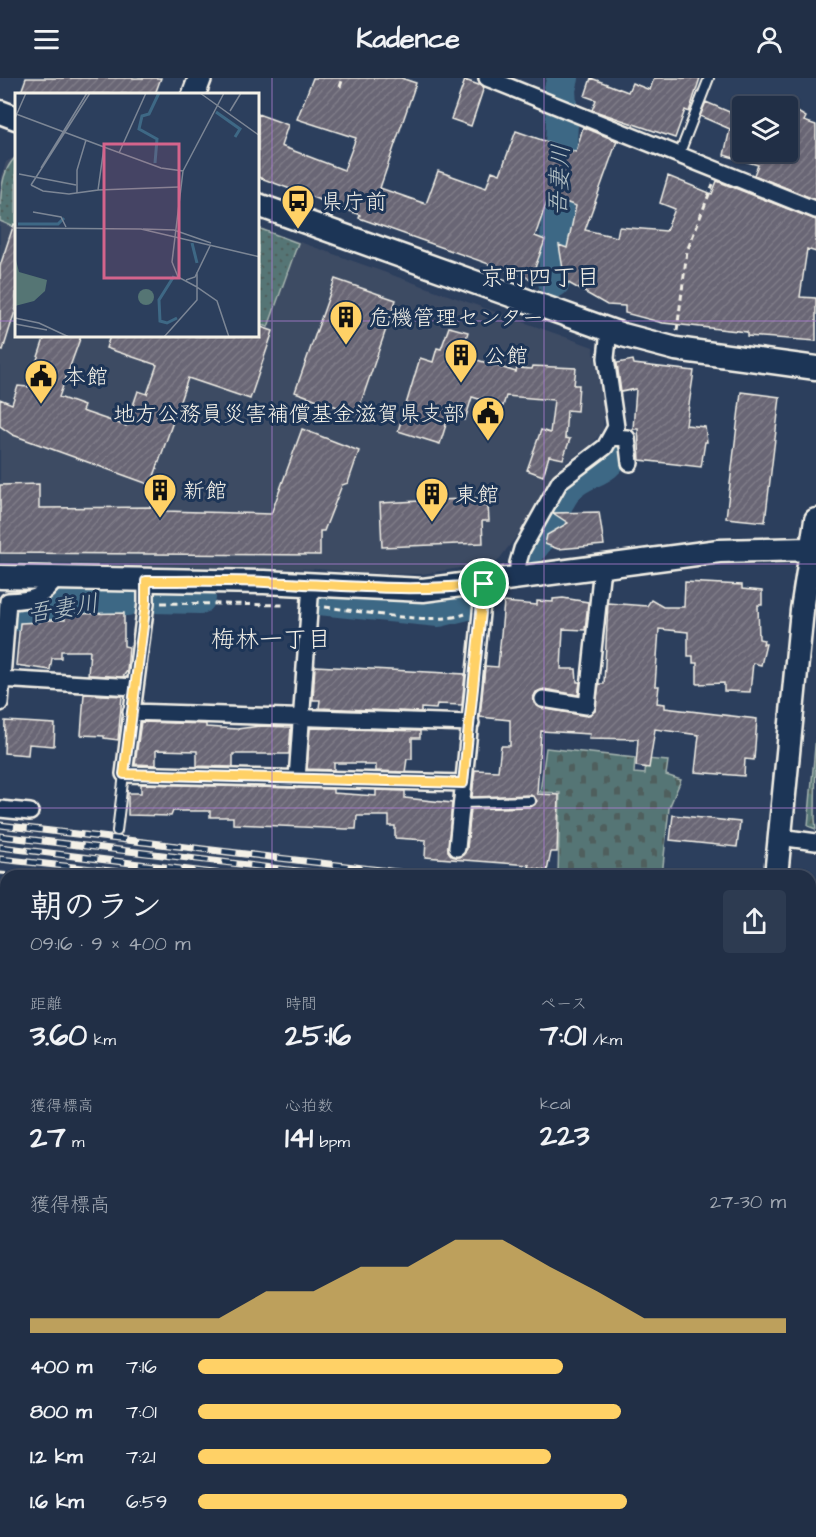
<!DOCTYPE html>
<html lang="ja">
<head>
<meta charset="utf-8">
<style>
  body { margin:0; font-family:"Architects Daughter","Klee One",sans-serif; background:#2d3b51; color:#f1f3f6; height:100vh; display:flex; flex-direction:column; font-size:22px; white-space:nowrap }
  * { box-sizing:border-box; margin:0 }
  p { font-size:20px; color:#a2a9b3 }
  .icon { flex:none; width:33px; height:33px; fill:none; stroke:currentColor; stroke-width:2; stroke-linecap:round; stroke-linejoin:round }
  .map { position:relative; flex:1; overflow:hidden }
  .side { position:absolute; left:0px; top:792px; width:816px; height:668px; display:flex; flex-direction:column; background:#212f46; border-radius:18px 18px 0 0; box-shadow:0 2px 4px #0004,0 0 0 2px #3e4a5f }
  .side>* { flex:none }
  .controls { position:absolute; left:732px; top:18px; display:grid; gap:12px }
  .controls a { display:grid; place-items:center; width:66px; height:66px; border-radius:6px; background:#212f46; box-shadow:0 2px 4px #0004,0 0 0 2px #3e4a5f; font-size:30px }
  .pin { position:absolute; display:grid; place-items:center; width:51px; height:51px; color:#fff; margin:-26px; border:3px solid #fff; border-radius:50%; box-shadow:0 2px 6px #0007 }
  .round { display:grid; place-items:center; flex:none; width:63px; height:63px; border-radius:6px; background:#2d3b51 }
  .overview { display:flex; align-items:center; justify-content:space-between; height:102px; padding:0 30px }
  h1 { font-size:33px; font-weight:700; line-height:45px }
  .stats { display:grid; grid-template-columns:repeat(3,1fr); gap:9px; height:102px; padding:6px 30px }
  .stats div { display:grid; align-content:center }
  .stats b { font-size:30px; font-weight:700 }
  .stats small { font-size:16px; font-weight:400 }
  .stats p { font-size:16px }
  .chart { height:168px; padding:12px 30px }
  .chart p { display:flex; justify-content:space-between }
  .chart svg { width:100%; height:108px; margin-top:6px; fill:#ffd166; opacity:.7 }
  ul { padding:0 30px; list-style:none; font-size:20px }
  li { display:grid; grid-template-columns:96px 72px 1fr; align-items:center; height:45px }
  li i { height:15px; border-radius:8px; background:#ffd166 }
  header { display:flex; justify-content:space-between; align-items:center; height:78px; padding:0 30px; background:#212f46; font-size:27px; font-weight:700 }
  .map>svg:first-child { display:block }
</style>
</head>
<body>
<header><svg class="icon" aria-label="menu" viewBox="0 0 24 24"><path d="M4 6h16M4 12h16M4 18h16"/></svg>Kadence<svg class="icon" aria-label="person" viewBox="0 0 24 24"><circle cx="12" cy="8" r="4"/><path d="M4 21q1-7 8-7t8 7"/></svg></header>
<div class="map">
<svg width="816" height="1459" viewBox="0 0 816 1459">
  <defs>
    <pattern id="grass-dots" width="8" height="8" patternUnits="userSpaceOnUse" patternTransform="scale(1.5)"><rect width="8" height="8" fill="#557574"/><path d="M2 2h.1M6 6h.1" fill="none" stroke="#4f5e5d" stroke-width="1.8" stroke-linecap="round"/></pattern>
    <pattern id="forest-firs" width="22" height="20" patternUnits="userSpaceOnUse" patternTransform="scale(1.5)"><rect width="22" height="20" fill="#557574"/><path d="M5 1l3.5 6h-7zM16 11l3.5 6h-7z" fill="#4f5e5d"/></pattern>
    <pattern id="cemetery-stones" width="16" height="16" patternUnits="userSpaceOnUse" patternTransform="scale(1.5)"><rect width="16" height="16" fill="#557574"/><path d="M2 7V4a2 2 0 0 1 4 0v3zM10 15v-3a2 2 0 0 1 4 0v3z" fill="#4f5e5d"/></pattern>
    <pattern id="building-hatch" width="6" height="6" patternUnits="userSpaceOnUse" patternTransform="scale(1.5)"><rect width="6" height="6" fill="#696674"/><path d="M-1 1l2-2M0 6l6-6M5 7l2-2" fill="none" stroke="#7f7c88"/></pattern>
  </defs>
  <rect width="100%" height="100%" fill="#2c3f5d"/>
  <filter id="ink" filterUnits="userSpaceOnUse"><feTurbulence type="fractalNoise" baseFrequency=".0167" numOctaves="2"/><feDisplacementMap in="SourceGraphic" scale="12" xChannelSelector="R" yChannelSelector="G"/><feConvolveMatrix kernelMatrix="1 2 1 2 8 2 1 2 1" color-interpolation-filters="sRGB"/></filter>
  <g filter="url(#ink)">
    <path fill="#3e4b64" d="M16,78V258H258V149L593,269L604,334L603,352L592,366L566,384L547,405L522,451L497,484L422,496H382L318,491L0,484V105L6,84Z"/>
    <path fill="url(#grass-dots)" stroke="#a4b3ae" stroke-width="1.5" d="M16,79V150L0,143C0,123 0,92 16,79Z
      M258,150L298,165L268,249L258,245Z"/>
    <path fill="url(#forest-firs)" stroke="#a4b3ae" stroke-width="1.5" d="M816,657L815,741L816,751L808,748Z"/>
    <path fill="url(#cemetery-stones)" stroke="#a4b3ae" stroke-width="1.5" d="M546,670L635,680L634,695L645,696L646,681L668,683L666,697L681,702L669,730L662,798H558L560,715L540,714Z"/>
    <g fill="none" stroke-linecap="round" stroke-linejoin="round">
      <path stroke="#3e6885" stroke-width="32" d="M554,204L562,46L560,11L563,0
        M533,468C550,449 555,421 570,407C589,390 606,395 617,370
        M152,519L200,520
        M319,521L439,533L471,525
        M0,537H20L77,524L127,522
        M749,1459L751,1454"/>
    </g>
    <path fill="url(#building-hatch)" stroke="#f4f1e8" stroke-width="1.5" d="M26,0H161L155,16H28L21,14Z
      M313,0H401L416,5L380,110L426,126L438,93L486,110L492,93L500,96L516,53L576,74L583,49L617,63L585,152L617,159L619,149L666,153L675,131L660,125L668,98L712,116L717,103L816,142V174L807,171L800,219L816,220V263L747,258V254L663,245L625,235V228L607,227L565,203L559,167L567,170L576,128L549,118L535,158L545,162L531,201L359,140L360,137L258,99V36L288,47L281,68L344,92L356,60L297,41Z
      M591,0L628,14L632,5L650,12L654,0H700L689,34L685,32L675,60L592,32L596,22L585,18Z
      M465,2L484,9L471,48L451,41Z
      M738,22H742V74H788V28L806,39L804,43L816,47V122L754,97L758,87L724,77L730,51L700,38L706,24L734,36Z
      M14,146L16,147V230L3,272L0,271V188Z
      M335,201L396,222L357,336L295,314Z
      M258,248L273,253L250,321L188,300L151,407L13,357L0,348V321L12,326L18,308L28,309L45,258H81L59,319L84,328L82,333L126,348L138,313L147,316L157,287L106,270L110,258H258Z
      M449,249L468,254L461,277L516,294L517,290L532,291L533,288L576,290L574,307H579L577,333L567,332L565,360L570,361L563,381L549,378L543,398L527,392L541,352L550,355L554,322L506,318L503,328L472,319L465,342L449,337L440,366L398,353L420,280L433,284L437,270L441,271Z
      M633,282L634,286L694,293L686,347L705,349L707,364H705L701,389L640,382L638,351H633L636,311L621,314L617,285Z
      M741,314L780,319L765,444L726,440Z
      M302,351L359,373L348,405L342,407L324,453H320V477L0,475V407L39,406V430L153,429L165,433L271,436Z
      M480,420V428H488L489,443H482L483,465L382,469L380,425Z
      M599,434L604,467L558,471L545,466L547,457L568,445L553,435Z
      M685,504L742,507V511L762,513V527H758L759,561L764,562L763,566H766L761,587L753,585L750,614L724,613V605L697,606V585H693V578H688V554L659,551L655,608H659L657,625L665,626V630L757,641L754,682L745,681L744,698L695,694L699,657L655,651L649,690L636,688L638,661L589,660L590,656L541,653L537,716L559,717L557,774H551L547,793L528,789L529,787L425,779L426,762L395,760V748H389V738H357L356,751H346L233,746V739H210V733H173L171,738L128,737V715H141V706L333,711V715L376,718V712L405,713V720L452,725L448,773L452,778L460,779L467,771L471,731L531,729L537,723L531,717L472,719L475,692L498,693L501,668H510V642L480,639L485,588L498,589L504,524L537,527V523L553,524V521L563,520L588,524L585,552L563,551L561,591H576L577,604H580L578,617L544,611L536,614L533,620L534,625L541,630L586,638L595,633L599,606H604L608,525L647,528L651,522L663,529H684Z
      M124,535V568L129,569L127,593L123,599L88,597L90,573H61V580H52L50,592L16,587L20,545L40,544V542H65V536Z
      M315,588L465,596L462,627L437,626L436,631L421,630V634L319,630L320,622H313Z
      M84,616L122,618L118,662L104,660V658L81,657Z
      M5,643L55,646L54,668L29,666L28,677L4,675Z
      M141,644L206,646V649L237,651L260,648L291,649L289,676H233V689L197,688V673L156,672V687L135,686Z
      M310,650L420,653V660H412V681H407L405,694L376,693V687H364V685H334V692L307,691Z
      M673,737L740,744L737,769L670,762Z"/>
    <g fill="none" stroke-linecap="round" stroke-linejoin="round">
      <g stroke="#f4f1e8" stroke-width="12">
        <path id="lane" d="M679,77L709,0
          M462,725L531,723
          M117,753L124,696"/>
      </g>
      <g stroke="#f4f1e8" stroke-width="20">
        <path id="street" d="M487,0L816,132
          M611,359L627,360L630,385
          M518,501V485L522,471L560,403L605,369L616,349L606,280L609,252
          M146,503V525L124,696L463,705
          M0,601L134,609
          M543,621L587,628L602,489
          M0,625L8,523C30,522 45,520 56,500
          M131,634L471,645
          M297,701L311,506
          M0,731L30,734
          M780,759L816,764
          M457,770L484,506
          M810,1026L816,1027
          M810,1078L816,1088
          M89,1454L98,1459
          M229,1454L238,1459
          M389,1454L395,1459
          M71,1459L75,1454
          M312,1459L316,1454"/>
      </g>
      <g stroke="#f4f1e8" stroke-width="27">
        <path id="secondary" d="M194,16L200,0
          M0,34L16,40
          M258,127L623,257L676,271L816,290
          M0,499L264,504L423,512L719,473L811,471
          M776,798L802,532L816,442
          M810,954L816,956"/>
      </g>
      <g stroke="#f4f1e8" stroke-width="28">
        <path id="primary" d="M810,1449L816,1454"/>
      </g>
      <g stroke="#f4f1e8" stroke-width="33">
        <path id="highway" d="M0,908H6
          M810,995L816,996"/>
      </g>
      <path stroke="#f4f1e8" stroke-width="3" stroke-dasharray="6 4.5" stroke-linecap="butt" d="M340,9L343,0
        M737,82L742,69
        M677,253L687,173L713,106
        M161,525L283,527
        M325,529C361,533 433,548 465,536
        M0,795L35,798"/>
      <use href="#lane" stroke="#1d3557" stroke-width="8"/>
      <use href="#street" stroke="#1d3557" stroke-width="15"/>
      <use href="#secondary" stroke="#1d3557" stroke-width="22"/>
      <use href="#primary" stroke="#1d3557" stroke-width="24"/>
      <use href="#highway" stroke="#1d3557" stroke-width="28"/>
      <g stroke="#f4f1e8" stroke-width="7">
        <path id="rail" d="M0,747L431,798
          M0,758L341,798
          M0,769L238,798
          M0,781L157,798
          M810,841L816,842
          M810,853H816
          M810,867L816,868
          M810,879L816,880"/>
      </g>
      <use href="#rail" stroke="#1d3557" stroke-width="4.5" stroke-dasharray="14" stroke-linecap="butt"/>
    </g>
  </g>
  <g fill="none" stroke-linecap="round" stroke-linejoin="round" filter="url(#ink)">
    <g stroke="#fff" stroke-width="12">
      <path id="route" d="M146,503C185,503 225,502 265,504C339,507 410,515 484,506L463,705L124,696L146,525Z"/>
    </g>
    <use href="#route" stroke="#ffd166" stroke-width="8"/>
  </g>
  <path fill="none" stroke="#ab7bcf" stroke-width="1.5" stroke-opacity="0.55" d="M272,0V798M544,0V798M0,243H16M258,243H816M0,486H816M0,730H816M0,973H6M810,973H816M0,1216H6M810,1216H816M272,1454V1459M544,1454V1459"/>
  <defs>
    <g id="bus-pin" transform="scale(1.725)"><path d="M0 17L-7.5 6A9.5 9.5 0 1 1 7.5 6Z" fill="#ffd166" stroke="#1d3557"/><path d="M-5-6H5V4H4V6H2V4H-2V6H-4V4H-5ZM-3.5-4V0h7V-4ZM-3.5 1.2v1.5H-2V1.2ZM2 1.2v1.5H3.5V1.2Z" fill="#111"/></g>
    <g id="building-pin" transform="scale(1.725)"><path d="M0 17L-7.5 6A9.5 9.5 0 1 1 7.5 6Z" fill="#ffd166" stroke="#1d3557"/><path d="M-4-6H4V6H1V3H-1V6H-4ZM-2.5-4.3h1.7v1.8h-1.7ZM.8-4.3h1.7v1.8H.8ZM-2.5-1h1.7V.8h-1.7ZM.8-1h1.7V.8H.8Z" fill="#111"/></g>
    <g id="civic-pin" transform="scale(1.725)"><path d="M0 17L-7.5 6A9.5 9.5 0 1 1 7.5 6Z" fill="#ffd166" stroke="#1d3557"/><path d="M-.6-6.5H3V-4.5H.6V-3L4-1V1h2V6H-6V1h2V-1L-.6-3ZM-1.2 2.5V6h2.4V2.5Z" fill="#111"/></g>
  </defs>
  <g fill-rule="evenodd">
    <use href="#bus-pin" x="298" y="123"/>
    <use href="#building-pin" x="346" y="239"/>
    <use href="#building-pin" x="461" y="277"/>
    <use href="#civic-pin" x="41" y="298"/>
    <use href="#civic-pin" x="488" y="335"/>
    <use href="#building-pin" x="160" y="412"/>
    <use href="#building-pin" x="432" y="416"/>
  </g>
  <g text-anchor="middle" stroke-width="6" stroke-linejoin="round" paint-order="stroke">
    <g font-size="22" fill="#f4f1e8" stroke="#1d3557" text-anchor="start">
      <text x="321" y="131">県庁前</text>
      <text x="369" y="247">危機管理センター</text>
      <text x="484" y="285">公館</text>
      <text x="64" y="306">本館</text>
      <text x="465" y="343" text-anchor="end">地方公務員災害補償基金滋賀県支部</text>
      <text x="183" y="420">新館</text>
      <text x="455" y="424">東館</text>
    </g>
    <g font-size="24" font-style="italic" fill="#b4c1c5" stroke="#1d3557">
      <text transform="translate(559 102) rotate(-87)" y="8">吾妻川</text>
      <text transform="translate(63 530) rotate(-9)" y="8">吾妻川</text>
    </g>
    <g font-size="24" fill="#f4f1e8" stroke="#1d3557">
      <text x="540" y="207">京町四丁目</text>
      <text x="271" y="569">梅林一丁目</text>
    </g>
  </g>
  <g transform="translate(15 15)">
    <rect width="244" height="244" fill="#2c3f5d"/>
    <path d="M0,163L4,179L32,187L30,198L19,208L0,213Z" fill="#557574"/>
    <path d="M123 204a8 8 0 1 1 16 0a8 8 0 1 1-16 0Z" fill="#557574"/>
    <path fill="none" stroke="#3e6885" stroke-width="3" d="M201,19L225,36L220,44M140,70L142,46L124,36L127,23L134,21L144,0M3,131H43L49,125M177,150L182,170M159,183L144,207L145,228L152,230L162,225"/>
    <path fill="none" stroke="#7c8695" stroke-width="1.5" d="M185,0L245,43M215,18L226,0M1,21L89,54M0,25L11,0M104,60L131,0M26,75L72,0M168,78L209,0M4,81L61,92M16,92L75,0M16,92L28,98L54,101L83,97L89,54L146,75L168,78L157,169L163,184L182,194V207L149,244M83,97L164,94M62,100V77L71,47M18,119L46,124L51,134M0,135L126,136L245,164M128,136L159,137L196,150M182,179V194L202,208L214,244M171,187L180,184L195,153M0,225L24,230L54,244M0,231L32,237"/>
    <path fill="#d4648c" fill-opacity="0.15" stroke="#d4648c" stroke-width="3" d="M89,51H164V185H89Z"/>
    <rect width="244" height="244" fill="none" stroke="#f4f1e8" stroke-width="3"/>
  </g>
</svg>
<div class="controls">
<a><svg class="icon" aria-label="layers" viewBox="0 0 24 24"><path d="M12 4l9 5-9 5-9-5zM3 14l9 5 9-5"/></svg></a>
</div>
<div class="pin" style="left:484px;top:506px;background:#1e9e55"><svg class="icon" aria-label="arrive" viewBox="0 0 24 24"><path d="M6 21V4h12l-3 4 3 4H6"/></svg></div>
<section class="side">
<div class="overview"><div><h1>朝のラン</h1><p>09:16 · 9 × 400 m</p></div><a class="round"><svg class="icon" aria-label="share" viewBox="0 0 24 24"><path d="M12 15V3M7 8l5-5 5 5M5 13v7h14v-7"/></svg></a></div>
<div class="stats">
<div><p>距離</p><b>3.60<small> km</small></b></div>
<div><p>時間</p><b>25:16</b></div>
<div><p>ペース</p><b>7:01<small> /km</small></b></div>
</div>
<div class="stats">
<div><p>獲得標高</p><b>27<small> m</small></b></div>
<div><p>心拍数</p><b>141<small> bpm</small></b></div>
<div><p>kcal</p><b>223</b></div>
</div>
<div class="chart"><p><span>獲得標高</span>27–30 m</p>
<svg viewBox="0 0 160 44" preserveAspectRatio="none"><path d="M0 44V38L10 38L20 38L30 38L40 38L50 27L60 27L70 17L80 17L90 6L100 6L110 17L120 27L130 38L140 38L150 38L160 38V44z"/></svg>
</div>
<ul>
<li><b>400 m</b>7:16<i style="width:62%"></i></li>
<li><b>800 m</b>7:01<i style="width:72%"></i></li>
<li><b>1.2 km</b>7:21<i style="width:60%"></i></li>
<li><b>1.6 km</b>6:59<i style="width:73%"></i></li>
</ul>
</section>
</div>
</body>
</html>
